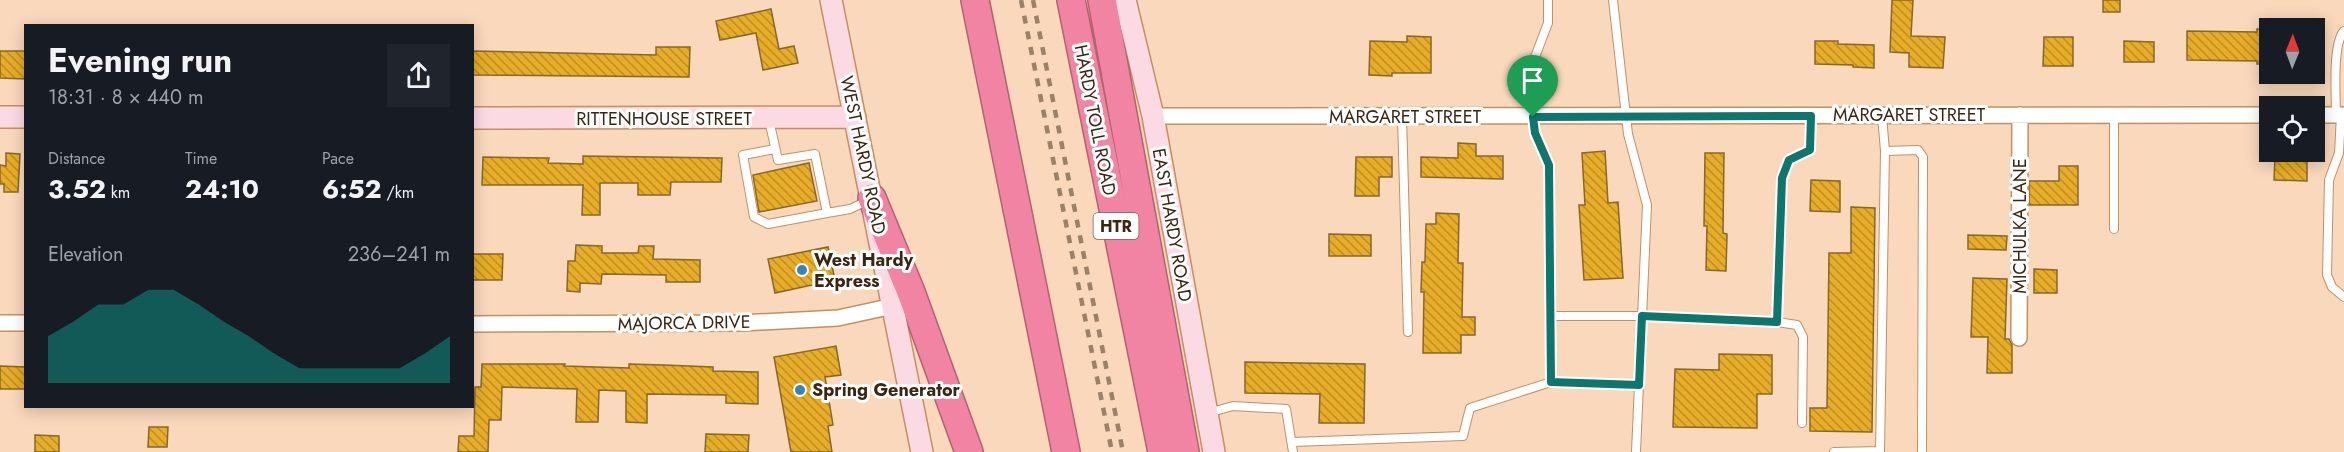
<!DOCTYPE html>
<html lang="en">
<head>
<meta charset="utf-8">
<style>
  body { margin:0; font-family:Jost,sans-serif; background:#20242c; color:#f1f3f6; height:100vh; display:flex; flex-direction:column; font-size:22px; white-space:nowrap }
  * { box-sizing:border-box; margin:0 }
  p { font-size:20px; color:#9ea1a6 }
  .icon { flex:none; width:33px; height:33px; fill:none; stroke:currentColor; stroke-width:2; stroke-linecap:round; stroke-linejoin:round }
  .map { position:relative; flex:1; overflow:hidden }
  .details { position:absolute; left:24px; top:24px; width:450px; height:384px; display:flex; flex-direction:column; background:#171b24; border-radius:0px; box-shadow:0 3px 15px #0003 }
  .details>* { flex:none }
  .needle { width:39px; rotate:1deg }
  .buttons { position:absolute; left:2259px; top:18px; display:grid; gap:12px }
  .buttons a { display:grid; place-items:center; width:66px; height:66px; border-radius:0px; background:#171b24; box-shadow:0 3px 15px #0003; font-size:30px }
  .pin { position:absolute; display:grid; place-items:center; width:51px; height:51px; color:#fff; margin:-62px -26px; border-radius:50% 50% 50% 0; rotate:-45deg; box-shadow:0 0 6px #0007 }
  .pin .icon { rotate:45deg }
  .round { display:grid; place-items:center; flex:none; width:63px; height:63px; border-radius:0px; background:#20242c }
  .head { display:flex; align-items:center; justify-content:space-between; height:102px; padding:0 24px }
  h1 { font-size:33px; font-weight:700; line-height:45px }
  .metrics { display:grid; grid-template-columns:repeat(3,1fr); gap:9px; height:102px; padding:6px 24px }
  .metrics div { display:grid; align-content:center }
  .metrics b { font-size:26px; font-weight:700 }
  .metrics small { font-size:16px; font-weight:400 }
  .metrics p { font-size:16px }
  .chart { height:168px; padding:12px 24px }
  .chart p { display:flex; justify-content:space-between }
  .chart svg { width:100%; height:108px; margin-top:6px; fill:#0f766e; opacity:.7 }
  .map>svg:first-child { display:block }
</style>
</head>
<body>
<div class="map">
<svg width="2344" height="452" viewBox="0 0 2344 452">
  <defs>
    <pattern id="building-back-hatch" width="6" height="6" patternUnits="userSpaceOnUse" patternTransform="scale(1.5)"><rect width="6" height="6" fill="#e7ad28"/><path d="M-1 5l2 2M0 0l6 6M5-1l2 2" fill="none" stroke="#bc8d21"/></pattern>
  </defs>
  <rect width="100%" height="100%" fill="#f9d8bc"/>
  <path fill="url(#building-back-hatch)" stroke="#86682a" stroke-width="1.5" d="M1892,0H1913L1911,36L1945,37L1943,68L1909,67V53L1890,52Z
    M2103,0H2120V12H2103Z
    M771,9L779,49L794,46L798,63L763,70L756,33L720,40L716,21Z
    M2257,29H2270V64H2257V61L2187,60V31L2257,32Z
    M1407,36L1431,37V73H1392V76L1369,75L1370,41L1407,42Z
    M2044,37H2073V66H2043Z
    M1815,41H1838V44L1874,45V68L1853,67V65L1815,64Z
    M2124,41L2154,42V62H2124Z
    M656,47H690L689,77L472,75V51L656,55Z
    M0,51H26V79L0,78Z
    M1458,143L1476,144V156H1503V179L1421,177V157L1458,158Z
    M1605,151L1608,203L1618,202L1623,278L1584,280L1579,205H1585L1582,153Z
    M6,153L20,154L18,192H4V184H0V165L6,166Z
    M1705,153H1724L1723,233L1727,234L1726,271L1706,270L1707,226H1704Z
    M583,156L722,158L721,182H671L670,195H638V183H600V215H582L583,185H482L483,157L549,158L548,163L583,164Z
    M1356,157H1392V177H1379V196H1355Z
    M2275,158L2307,159V181L2274,180Z
    M809,163L817,201L759,212L753,175Z
    M2059,166H2078V205H2029V181H2059Z
    M1811,180L1840,181V212L1810,211Z
    M1851,207L1875,208L1872,432L1810,431V408H1827L1829,253H1851Z
    M1436,213L1459,214L1458,263H1463L1462,317H1475V335H1461V353H1423L1424,292H1421L1422,262H1425L1426,224H1436Z
    M1329,234L1371,235V256H1329Z
    M1968,235L2007,236L2006,250L1968,249Z
    M576,245L602,246V253H638L639,246H654L653,259L700,260V282H666V275L602,274L601,284L580,283V292L567,291L568,261H575Z
    M828,247L835,280L775,293L768,259Z
    M472,254H503L502,280H472Z
    M2034,269L2057,270V293H2034Z
    M1973,278L2007,279L2005,339H2009L2012,345V373H1987L1988,337H1971Z
    M836,346L841,375L825,377L833,425L828,426L832,452H791L774,357Z
    M1719,354L1772,355V394H1757V428L1673,427L1675,369L1719,370Z
    M1245,362L1365,364L1364,423H1319L1320,394L1245,393Z
    M482,364H565L564,366L629,368V364L664,365L713,367V371L758,372V404L726,403V395L647,394V423L626,422V391L599,390L598,422H576L577,389L502,387L501,420H489L488,452H458L459,436H474L475,387H481Z
    M0,366L26,367V389H0Z
    M149,427H168L167,447H148Z
    M706,434L749,435L748,452H705Z
    M35,435L59,436V452H35Z"/>
  <g fill="none" stroke-linecap="round" stroke-linejoin="round">
    <g stroke="#c39062" stroke-width="10">
      <path id="lane" d="M1613,0L1628,134L1647,205L1636,452
        M2114,115V229
        M2336,115C2336,96 2332,44 2344,31
        M2341,115L2339,153L2329,180L2327,275L2332,287L2344,297
        M1402,117L1408,332
        M1528,117V90L1535,57L1548,23V0
        M1533,117L1535,133L1549,165L1551,382L1639,385
        M769,120L778,160L815,154L827,213L850,209L867,201
        M775,149L743,155L754,217L768,224L827,213
        M1885,151L1918,150L1923,157L1922,452
        M1550,316H1642L1777,322L1797,325L1803,337L1802,423
        M1777,322L1782,178L1789,160L1810,150L1811,116
        M1208,413L1233,406L1286,409L1293,452
        M1292,442L1463,436L1470,408L1551,382
        M1834,452L1880,451
        M1880,452L1885,151L1882,116"/>
    </g>
    <g stroke="#c39062" stroke-width="18">
      <path id="street" d="M2314,115H2344
        M1153,116L2270,115
        M0,323H26
        M472,324L741,323L838,318L893,306
        M2019,338L2020,115"/>
    </g>
    <g stroke="#c39062" stroke-width="24">
      <path id="secondary" d="M831,0L922,452
        M1125,0L1153,116L1214,452
        M0,117H26
        M472,118L855,117"/>
    </g>
    <g stroke="#b16370" stroke-width="30">
      <path id="highway" d="M975,0L1066,452
        M1071,0L1162,452
        M1102,0L1185,452
        M872,198L911,292L969,452"/>
    </g>
    <use href="#lane" stroke="#fff" stroke-width="8"/>
    <use href="#street" stroke="#fff" stroke-width="15"/>
    <use href="#secondary" stroke="#fbdae3" stroke-width="21"/>
    <use href="#highway" stroke="#f184a3" stroke-width="27"/>
    <path stroke="#9c8169" stroke-width="4.5" stroke-dasharray="8 8" stroke-linecap="butt" d="M1021,0L1112,452
      M1033,0L1123,452"/>
  </g>
  <g fill="none" stroke-linecap="round" stroke-linejoin="round">
    <g stroke="#fff" stroke-width="12">
      <path id="route" d="M1811,116L1810,150L1789,160L1782,178L1777,322L1642,316L1639,385L1551,382L1549,165L1535,133L1533,117Z"/>
    </g>
    <use href="#route" stroke="#0f766e" stroke-width="8"/>
  </g>
  <g fill="#3983b7" stroke="#fff" stroke-width="2">
    <circle cx="802" cy="270" r="6"/>
    <circle cx="800" cy="390" r="6"/>
  </g>
  <g text-anchor="middle" stroke-width="6" stroke-linejoin="round" paint-order="stroke">
    <rect fill="#fff" stroke="#756759" stroke-width="1.5" x="1093.5" y="213" width="45" height="26" rx="4.5"/>
    <g font-size="16" font-weight="bold" fill="#3a2612">
      <text x="1116" y="232">HTR</text>
    </g>
    <g font-size="18" fill="#3a2612" stroke="#fff">
      <text x="1909" y="121">MARGARET STREET</text>
      <text x="1405" y="123">MARGARET STREET</text>
      <text x="664" y="125">RITTENHOUSE STREET</text>
      <text transform="translate(1095 120) rotate(79)" y="6">HARDY TOLL ROAD</text>
      <text transform="translate(863 155) rotate(78)" y="6">WEST HARDY ROAD</text>
      <text transform="translate(1172 225) rotate(80)" y="6">EAST HARDY ROAD</text>
      <text transform="translate(2020 226) rotate(-90)" y="6">MICHULKA LANE</text>
      <text transform="translate(684 323) rotate(-1)" y="6">MAJORCA DRIVE</text>
    </g>
    <g font-size="18" font-weight="bold" fill="#3a2612" stroke="#fff" text-anchor="start">
      <text x="814" y="266">West Hardy<tspan x="814" dy="21">Express</tspan></text>
      <text x="812" y="396">Spring Generator</text>
    </g>
  </g>
</svg>
<div class="buttons">
<a><svg class="needle" viewBox="-14 -14 28 28"><path d="M0-13l5 13h-10z" fill="#e53935"/><path d="M0 13l5-13h-10z" fill="#9ea1a6"/></svg></a>
<a><svg class="icon" aria-label="locate" viewBox="0 0 24 24"><circle cx="12" cy="12" r="6"/><path d="M12 2v4M12 18v4M2 12h4M18 12h4"/></svg></a>
</div>
<div class="pin" style="left:1533px;top:117px;background:#1e9e55"><svg class="icon" aria-label="arrive" viewBox="0 0 24 24"><path d="M6 21V4h12l-3 4 3 4H6"/></svg></div>
<section class="details">
<div class="head"><div><h1>Evening run</h1><p>18:31 · 8 × 440 m</p></div><a class="round"><svg class="icon" aria-label="share" viewBox="0 0 24 24"><path d="M12 15V3M7 8l5-5 5 5M5 13v7h14v-7"/></svg></a></div>
<div class="metrics">
<div><p>Distance</p><b>3.52<small> km</small></b></div>
<div><p>Time</p><b>24:10</b></div>
<div><p>Pace</p><b>6:52<small> /km</small></b></div>
</div>
<div class="chart"><p><span>Elevation</span>236–241 m</p>
<svg viewBox="0 0 160 44" preserveAspectRatio="none"><path d="M0 44V25L10 19L20 12L30 12L40 6L50 6L60 12L70 19L80 25L90 32L100 38L110 38L120 38L130 38L140 38L150 32L160 25V44z"/></svg>
</div>
</section>
</div>
</body>
</html>
